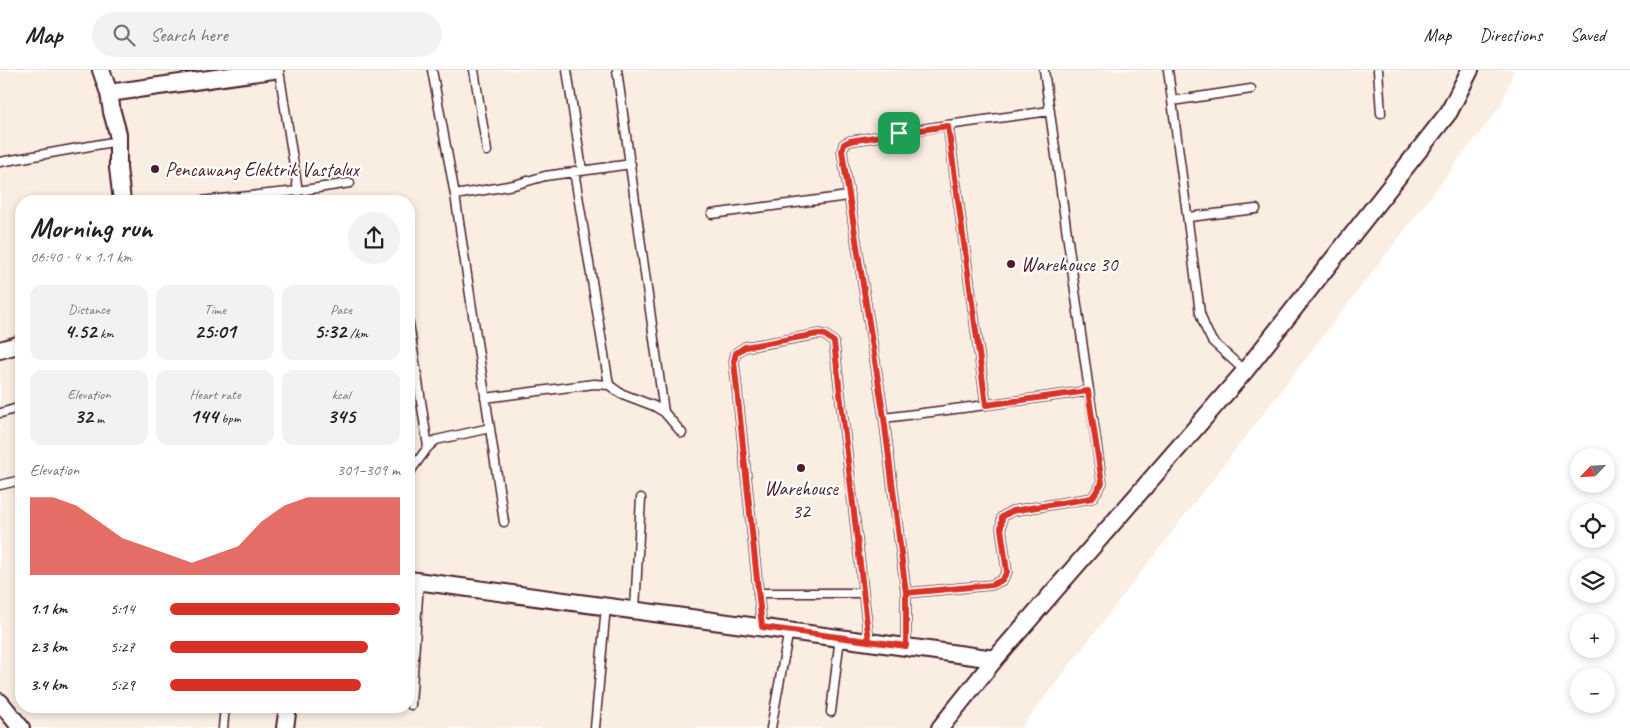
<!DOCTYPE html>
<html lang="en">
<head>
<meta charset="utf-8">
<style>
  body { margin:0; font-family:Caveat,sans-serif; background:#f2f2f2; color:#222; height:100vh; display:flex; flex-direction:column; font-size:19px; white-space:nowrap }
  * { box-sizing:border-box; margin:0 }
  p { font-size:16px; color:#767676 }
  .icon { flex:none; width:28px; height:28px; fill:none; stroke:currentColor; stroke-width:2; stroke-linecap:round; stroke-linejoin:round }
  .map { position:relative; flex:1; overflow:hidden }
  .details { position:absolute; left:15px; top:125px; width:400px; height:518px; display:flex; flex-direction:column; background:#fff; border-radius:20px; box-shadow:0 2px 8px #0003 }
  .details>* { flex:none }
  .needle { width:32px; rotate:245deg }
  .fabs { position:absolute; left:1570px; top:378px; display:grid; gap:10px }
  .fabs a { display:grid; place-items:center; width:45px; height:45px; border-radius:50%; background:#fff; box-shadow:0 2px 8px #0003; font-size:25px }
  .pin { position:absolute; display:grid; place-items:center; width:42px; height:42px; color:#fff; margin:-21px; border-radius:10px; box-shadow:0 2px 8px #0006 }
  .round { display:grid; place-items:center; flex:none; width:52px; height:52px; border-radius:26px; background:#f2f2f2 }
  .headline { display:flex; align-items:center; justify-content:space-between; height:85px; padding:0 15px }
  h1 { font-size:28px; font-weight:600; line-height:38px }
  .stats { display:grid; grid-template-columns:repeat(3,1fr); gap:8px; height:85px; padding:5px 15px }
  .stats div { display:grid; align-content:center; border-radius:12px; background:#f2f2f2; text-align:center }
  .stats b { font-size:21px; font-weight:600 }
  .stats small { font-size:14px; font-weight:400 }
  .stats p { font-size:14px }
  .chart { height:140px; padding:10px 15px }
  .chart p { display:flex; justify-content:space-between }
  .chart svg { width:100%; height:90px; margin-top:5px; fill:#d93025; opacity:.7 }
  ul { padding:0 15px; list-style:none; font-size:16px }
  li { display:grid; grid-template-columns:80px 60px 1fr; align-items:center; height:38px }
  li i { height:12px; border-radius:6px; background:#d93025 }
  header { display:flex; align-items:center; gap:30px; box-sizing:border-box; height:70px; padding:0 25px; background:#fff; border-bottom:1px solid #e0e0e0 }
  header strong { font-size:24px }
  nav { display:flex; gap:28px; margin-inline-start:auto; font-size:18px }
  .search { width:350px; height:45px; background:#f2f2f2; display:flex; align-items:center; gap:12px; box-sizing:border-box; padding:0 18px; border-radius:28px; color:#767676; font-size:19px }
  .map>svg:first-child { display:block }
</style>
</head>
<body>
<header>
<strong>Map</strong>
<div class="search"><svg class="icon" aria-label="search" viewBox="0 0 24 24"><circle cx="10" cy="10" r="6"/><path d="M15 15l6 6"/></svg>Search here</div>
<nav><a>Map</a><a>Directions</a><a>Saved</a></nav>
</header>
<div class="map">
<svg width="1630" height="658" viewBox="0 0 1630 658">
  <rect width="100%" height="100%" fill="#fff"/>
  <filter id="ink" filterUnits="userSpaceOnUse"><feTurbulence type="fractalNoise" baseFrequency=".02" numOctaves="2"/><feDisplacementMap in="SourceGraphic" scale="10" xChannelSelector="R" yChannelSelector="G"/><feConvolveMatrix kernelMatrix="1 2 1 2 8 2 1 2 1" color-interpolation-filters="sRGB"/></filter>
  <g filter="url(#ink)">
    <path fill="#faede2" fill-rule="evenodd" d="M0,0H1514L1501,35L1021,658H0ZM21,131H409V636H21Z"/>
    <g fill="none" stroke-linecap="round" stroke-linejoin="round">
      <g stroke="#4a1f2b" stroke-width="11">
        <path id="service" d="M279,0L298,121
          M432,0L455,125L504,452
          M474,0L487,81
          M567,0L582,100
          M617,0L664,342
          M1168,0L1200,243L1205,257L1212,271L1245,301
          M1378,0L1381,43
          M1172,31L1251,19
          M0,92L118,71
          M574,101L609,315
          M455,125L514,115L545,106L631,94
          M200,131L298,121L350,113
          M712,144L848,126
          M1189,147L1256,139
          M409,253L428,377
          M485,328L594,314L609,315L620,323L654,336L664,342L682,363
          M986,335L1088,321
          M1,343L21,337
          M884,348L842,81L844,74L850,71L948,55
          M409,403L428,377L436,370L490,358
          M0,415L21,410
          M758,523H863
          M906,523L992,515L1002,510L1007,502L1001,458L1002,447L1012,441L1092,428L1102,413L1044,0
          M635,540L641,428
          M762,557L734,291L736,283L745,277L819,264L825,265L834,272L869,571
          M906,576V523L884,348L986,335L948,55L1050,41
          M411,635L419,511
          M831,642L840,567
          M223,658L225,636
          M595,658L606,536
          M771,658L789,560"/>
      </g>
      <g stroke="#4a1f2b" stroke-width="20">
        <path id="minor" d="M101,0L109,23L112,42L118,64V98L122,131
          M109,23L273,0
          M0,280L21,274
          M409,510L995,589
          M0,632L21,658
          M285,658L288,636
          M940,658L995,589L1245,301L1449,42L1470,0"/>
      </g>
      <use href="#service" stroke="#fff" stroke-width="8"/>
      <use href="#minor" stroke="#fff" stroke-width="16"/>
    </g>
  </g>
  <g fill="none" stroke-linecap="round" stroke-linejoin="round" filter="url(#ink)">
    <g stroke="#fff" stroke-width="10">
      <path id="route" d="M899,63L850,71L844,74L842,81L884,348L906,523V576L869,571L834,272L825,265L818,264L745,277L736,283L734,291L762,557L906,576V523L992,515L1002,510L1007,502L1001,458L1002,447L1012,441L1092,428L1102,413L1088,321L986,335L948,56L899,63"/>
    </g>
    <use href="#route" stroke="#d93025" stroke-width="6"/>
  </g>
  <g fill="#4a1f2b" stroke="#fff" stroke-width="2">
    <circle cx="155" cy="99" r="5"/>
    <circle cx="1011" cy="194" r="5"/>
    <circle cx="801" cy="398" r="5"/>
  </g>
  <g text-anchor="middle" stroke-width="4.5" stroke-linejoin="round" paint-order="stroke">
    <g font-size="20" fill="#4a1f2b" stroke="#fff" text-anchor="start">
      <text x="165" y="106">Pencawang Elektrik Vastalux</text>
      <text x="1021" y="201">Warehouse 30</text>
      <text x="801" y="425" text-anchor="middle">Warehouse<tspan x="801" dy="23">32</tspan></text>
    </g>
  </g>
</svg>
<div class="fabs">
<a><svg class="needle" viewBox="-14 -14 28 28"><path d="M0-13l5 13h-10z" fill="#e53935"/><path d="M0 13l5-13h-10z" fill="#767676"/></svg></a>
<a><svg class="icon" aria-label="locate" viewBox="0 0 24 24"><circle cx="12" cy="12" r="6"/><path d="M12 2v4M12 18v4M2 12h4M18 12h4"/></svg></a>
<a><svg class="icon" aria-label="layers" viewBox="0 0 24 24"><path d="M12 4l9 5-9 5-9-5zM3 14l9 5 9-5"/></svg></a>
<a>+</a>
<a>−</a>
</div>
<div class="pin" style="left:899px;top:63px;background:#1e9e55"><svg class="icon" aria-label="arrive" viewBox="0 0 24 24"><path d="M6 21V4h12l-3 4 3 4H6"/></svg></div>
<section class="details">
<div class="headline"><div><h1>Morning run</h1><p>06:40 · 4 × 1.1 km</p></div><a class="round"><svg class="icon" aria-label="share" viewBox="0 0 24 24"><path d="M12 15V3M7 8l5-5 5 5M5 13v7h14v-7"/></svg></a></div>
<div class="stats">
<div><p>Distance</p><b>4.52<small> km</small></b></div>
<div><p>Time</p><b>25:01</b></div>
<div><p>Pace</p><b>5:32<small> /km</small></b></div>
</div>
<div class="stats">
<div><p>Elevation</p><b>32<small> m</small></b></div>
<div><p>Heart rate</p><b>144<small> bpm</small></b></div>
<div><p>kcal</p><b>345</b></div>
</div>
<div class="chart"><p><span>Elevation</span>301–309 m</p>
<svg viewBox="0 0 160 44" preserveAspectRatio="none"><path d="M0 44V6L10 6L20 10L30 18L40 26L50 30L60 34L70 38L80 34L90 30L100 18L110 10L120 6L130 6L140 6L150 6L160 6V44z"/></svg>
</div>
<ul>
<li><b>1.1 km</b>5:14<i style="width:100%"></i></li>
<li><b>2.3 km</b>5:27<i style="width:86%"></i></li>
<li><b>3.4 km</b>5:29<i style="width:83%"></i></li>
</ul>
</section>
</div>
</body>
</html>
